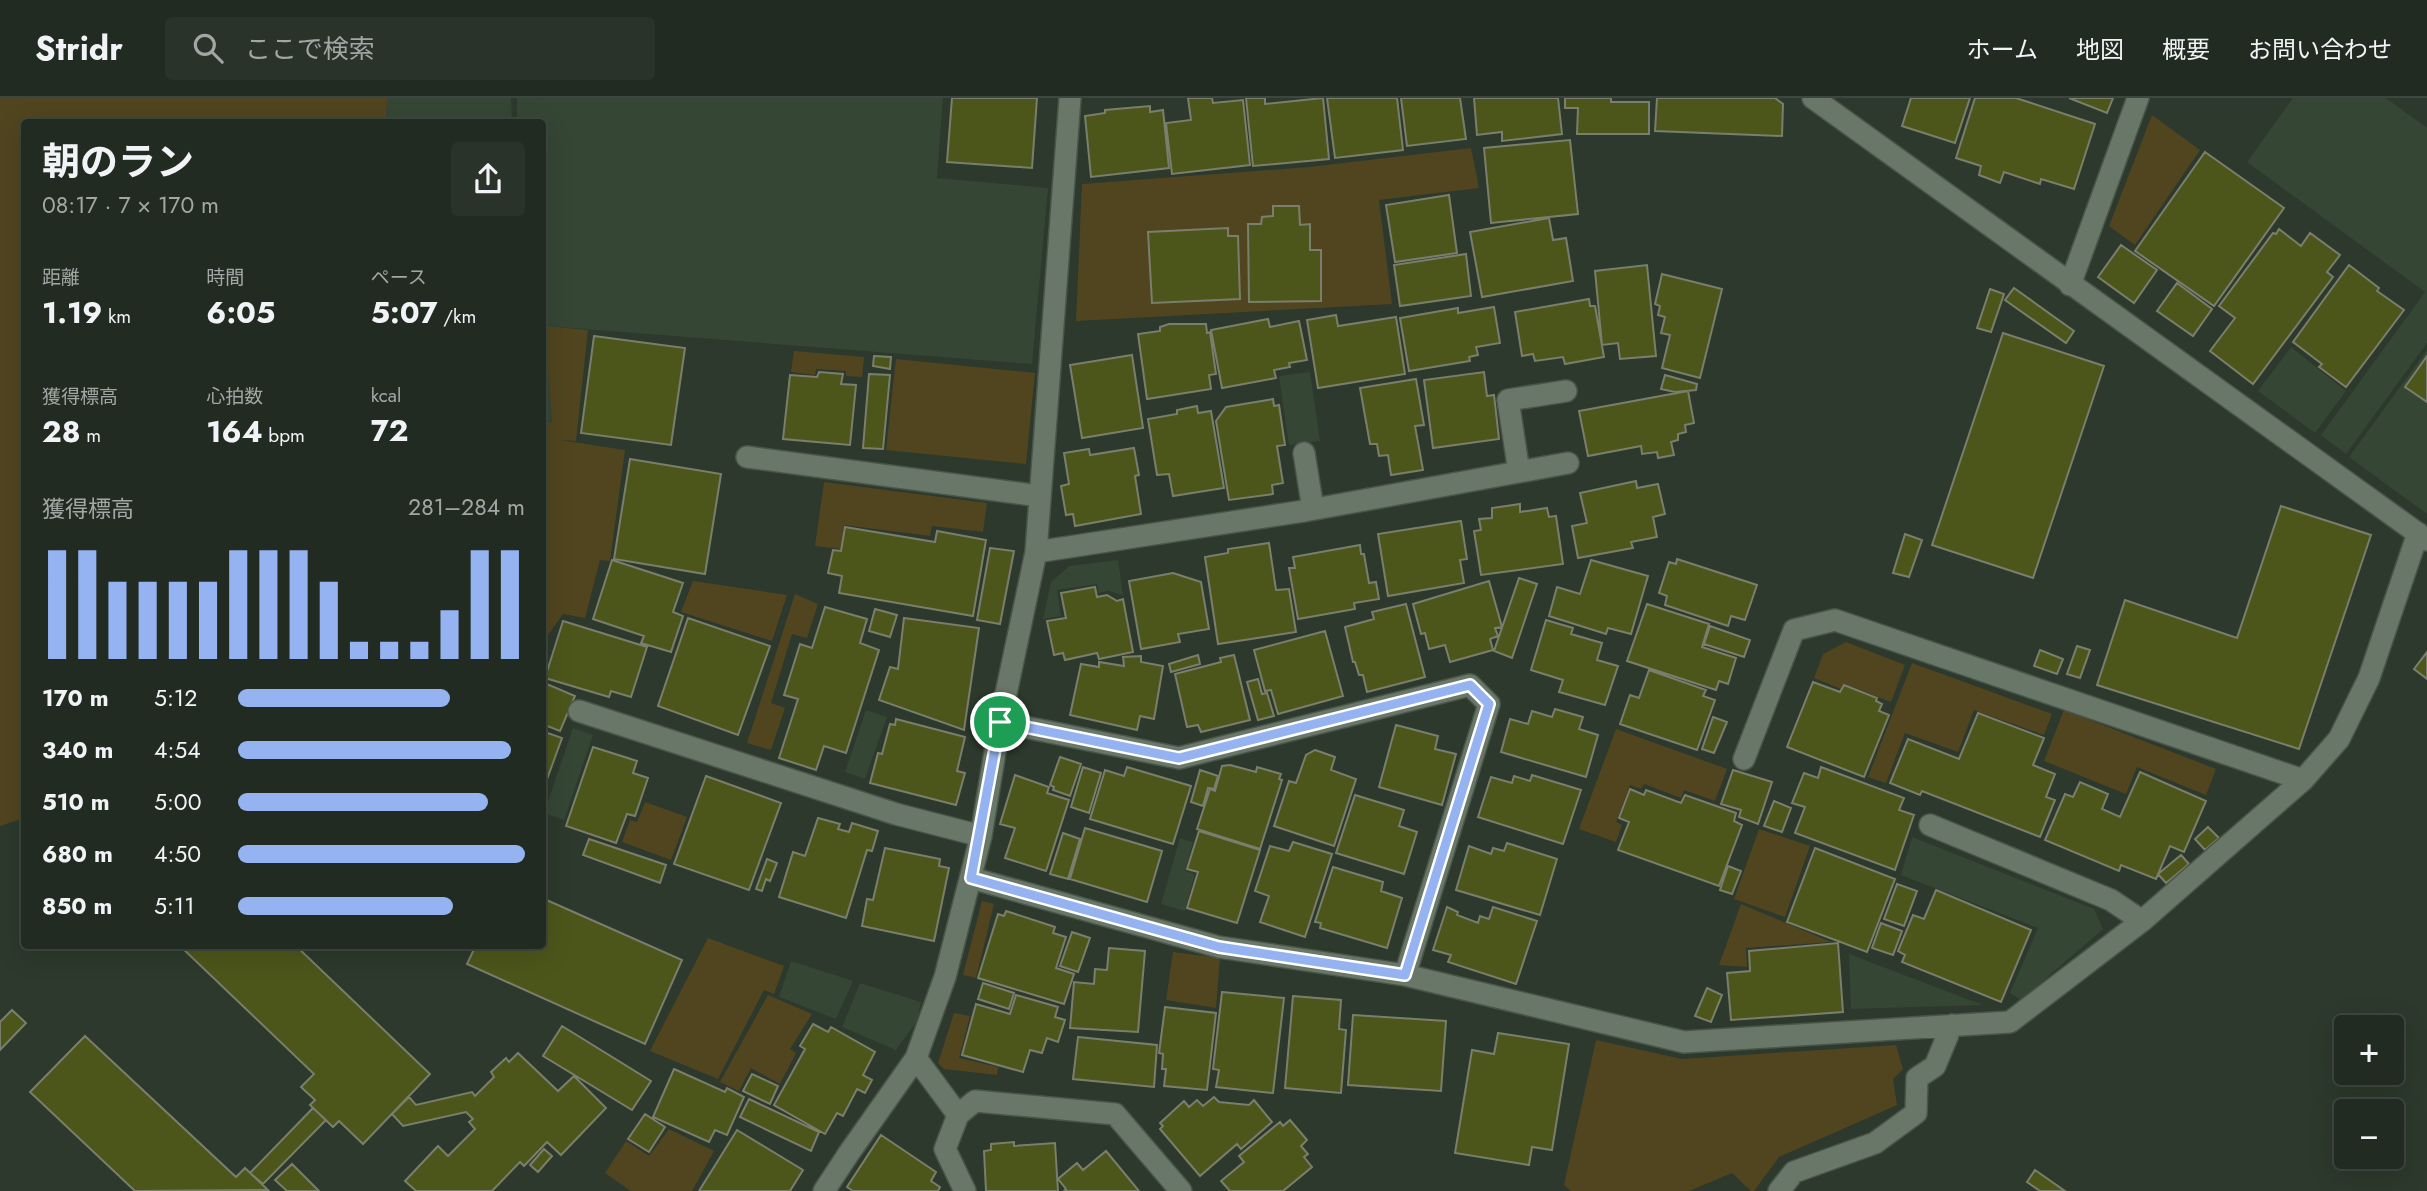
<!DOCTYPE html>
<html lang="ja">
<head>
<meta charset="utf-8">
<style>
  body { margin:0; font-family:Jost,"Noto Sans JP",sans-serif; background:#29332a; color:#f1f3f6; height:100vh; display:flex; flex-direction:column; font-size:26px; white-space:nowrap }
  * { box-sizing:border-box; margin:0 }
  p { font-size:23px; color:#a2a7a5 }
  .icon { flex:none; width:38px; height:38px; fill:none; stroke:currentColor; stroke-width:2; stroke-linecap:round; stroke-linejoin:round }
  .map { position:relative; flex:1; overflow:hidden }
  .drawer { position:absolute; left:21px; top:21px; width:525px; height:830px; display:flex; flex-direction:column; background:#212b21; border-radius:7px; box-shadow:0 7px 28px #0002,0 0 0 2px #3e473f }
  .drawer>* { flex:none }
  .buttons { position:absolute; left:2334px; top:917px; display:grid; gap:14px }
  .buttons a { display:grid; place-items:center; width:70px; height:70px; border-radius:7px; background:#212b21; box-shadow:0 7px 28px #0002,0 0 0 2px #3e473f; font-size:35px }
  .pin { position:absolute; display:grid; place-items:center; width:60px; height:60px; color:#fff; margin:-30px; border:4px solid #fff; border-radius:50%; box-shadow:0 2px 7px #0007 }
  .round { display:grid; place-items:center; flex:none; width:74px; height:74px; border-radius:7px; background:#29332a }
  .headline { display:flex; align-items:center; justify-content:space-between; height:119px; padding:0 21px }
  h1 { font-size:38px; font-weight:700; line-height:52px }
  .stats { display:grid; grid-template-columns:repeat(3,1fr); gap:10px; height:119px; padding:7px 21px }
  .stats div { display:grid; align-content:center }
  .stats b { font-size:30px; font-weight:700 }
  .stats small { font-size:19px; font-weight:400 }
  .stats p { font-size:19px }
  .chart { height:196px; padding:14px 21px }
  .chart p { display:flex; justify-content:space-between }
  .chart svg { width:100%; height:126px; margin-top:7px; stroke:#95b2f1; stroke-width:6 }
  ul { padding:0 21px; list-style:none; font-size:23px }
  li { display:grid; grid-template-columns:112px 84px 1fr; align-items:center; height:52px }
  li i { height:18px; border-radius:9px; background:#95b2f1 }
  header { display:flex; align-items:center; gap:42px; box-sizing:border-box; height:98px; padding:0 35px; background:#212b21; border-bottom:2px solid #3e473f }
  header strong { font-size:33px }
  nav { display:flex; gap:38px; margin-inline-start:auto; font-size:24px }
  .search { width:490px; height:63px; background:#29332a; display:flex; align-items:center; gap:18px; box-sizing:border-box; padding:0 24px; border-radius:7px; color:#a2a7a5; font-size:26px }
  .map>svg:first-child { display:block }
</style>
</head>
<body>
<header>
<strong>Stridr</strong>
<div class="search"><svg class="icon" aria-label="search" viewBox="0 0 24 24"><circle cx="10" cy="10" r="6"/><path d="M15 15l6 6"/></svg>ここで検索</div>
<nav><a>ホーム</a><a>地図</a><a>概要</a><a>お問い合わせ</a></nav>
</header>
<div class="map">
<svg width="2427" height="1093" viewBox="0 0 2427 1093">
  <rect width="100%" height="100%" fill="#2c392c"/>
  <path fill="#354635" d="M387,0H511L512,24H386Z
    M517,0H943L937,80L1048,90L1032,266L546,228L552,325H543L542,24H517Z
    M2293,0H2386L2427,30V245L2346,356L2321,337L2425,194L2247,64Z
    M2291,249L2346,293L2315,335L2258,293Z
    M2427,252V416L2349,359Z
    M1310,274L1320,343L1289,347L1279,278Z
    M1118,462L1123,497L1109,493L1098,495L1097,486L1057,492L1061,518L1043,521L1051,484L1069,468Z
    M866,612L887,619L865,681L845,674Z
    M573,630L593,637L564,722L544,715Z
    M1912,739L2094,811L2103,831L2021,902L2010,895L2038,830L1901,777Z
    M1180,740L1193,744L1185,773L1195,776L1185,813L1161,806Z
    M1849,856L1983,907L1851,911Z
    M791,863L853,883L836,921L779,899Z
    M860,885L921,904L917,923L896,952L842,929Z"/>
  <path fill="#514520" d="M0,0H387L386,24H24V720L0,728Z
    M2152,17L2200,52L2135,147L2109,128Z
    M1471,50L1479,90L1379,102L1392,206L1076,223L1082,86L1309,69Z
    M545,228L588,232L576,343L560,342L625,352L610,463L600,462L585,520L563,516L543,544L542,325H552Z
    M794,253L864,259L862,279L846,278V273L816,271L815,277L791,274Z
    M896,261L1035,275L1026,366L886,352Z
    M824,384L987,405L983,434L932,428L930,438L844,427L841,451L815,448Z
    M693,483L787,497L772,543L681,514Z
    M795,496L818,506L807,540L792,536L771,605L785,610L771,652L747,645Z
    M1846,544L1905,567L1891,604L1844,586L1841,591L1814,580L1823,556Z
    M1912,565L2052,616L2044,637L1974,612L1958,654L1905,635L1886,685L1868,679Z
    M2064,612L2216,671L2206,697L2137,669L2126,696L2044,663Z
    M1616,631L1727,671L1715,703L1684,692L1681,700L1644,686L1641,691L1630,687L1616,724L1622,727L1616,744L1579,731Z
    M645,704L687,719L671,762L622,744L630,722L637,724Z
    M1759,731L1810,748L1785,819L1734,801Z
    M982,803L994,806L976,880L963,877Z
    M1741,806L1831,844L1746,850L1747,869L1719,867Z
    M708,840L784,868L774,896L764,892L718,981L650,953Z
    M1173,854L1220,860L1216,910L1166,902Z
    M768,897L812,916L790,951L796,955L780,986L751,970L739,993L720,984Z
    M954,915L970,918L959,960L998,969L997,977L944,971L938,965Z
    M1596,942L1682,961L1896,947L1903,971L1893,981L1897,1007L1779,1059L1754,1093H1751L1732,1075L1689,1093H1571L1564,1087Z
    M669,1031L714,1053L692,1093H631L605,1075L626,1043L649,1058Z"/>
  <path fill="#4c561a" stroke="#7a7e6c" stroke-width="2" d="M952,0H1037L1032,70L947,64Z
    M1188,0H1212L1213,5L1243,2L1250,67L1172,76L1166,25L1191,22Z
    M1246,0H1265V6L1323,0L1329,61L1253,68Z
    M1327,0H1397L1403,52L1335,60Z
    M1401,0H1460L1466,41L1407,48Z
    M1474,0H1558L1562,36L1502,43V34L1477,37Z
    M1565,0H1611V4H1649V36H1577L1578,10H1565Z
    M1657,0H1775L1783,6L1782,38L1655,33Z
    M1911,0H1970L1955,45L1902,28Z
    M1975,0H2016L2095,26L2074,91L2041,81L2040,86L2004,74L2000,85L1979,77L1981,68L1956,60Z
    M2069,0H2113L2107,15Z
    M1150,8V14L1163,12L1169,70L1091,79L1085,18L1105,15V12Z
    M1570,42L1578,116L1491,125L1484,50Z
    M2205,54L2284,110L2214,208L2135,153Z
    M1449,97L1457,155L1395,164L1386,107Z
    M1273,108H1299L1300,127L1310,126V152H1321V203L1249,204L1248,126H1261L1262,119L1273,118Z
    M1549,120L1553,142L1566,140L1573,183L1482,199L1470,134Z
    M1228,130V138H1238L1240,201L1152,205L1148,134Z
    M2279,131L2301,148L2310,135L2340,157L2327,174L2333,179L2253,286L2210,253L2235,220L2219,208L2273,135L2276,136Z
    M2121,147L2157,172L2134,205L2098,179Z
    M1466,156L1471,198L1400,208L1394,167Z
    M1647,167L1656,258L1620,261L1618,245L1602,247L1595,173Z
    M2349,167L2379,190L2377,193L2404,212L2346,289L2319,269L2322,266L2293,244Z
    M1662,176L1722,191L1700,280L1662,270L1670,237L1661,235L1665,219L1658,217L1660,208L1655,206Z
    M2177,185L2212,211L2193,238L2157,213Z
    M2014,190L2074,233L2066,245L2005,202Z
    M1990,191L2004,196L1991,234L1977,230Z
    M1589,201L1590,208H1595L1604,259L1565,266L1563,259L1535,263L1533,256L1522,258L1515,214Z
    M1494,209L1500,245L1476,249L1478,257L1469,259L1470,263L1409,273L1400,220L1458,210V215Z
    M1336,217L1338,228L1396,219L1405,276L1318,290L1307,222Z
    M1268,221L1270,229L1299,223L1307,262L1289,265L1290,269L1274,272L1276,280L1222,290L1211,232Z
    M1169,226H1206L1207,235L1210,234L1216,276L1209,277L1211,291L1147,301L1138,236L1160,233V229Z
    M2003,235L2104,268L2033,480L1932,447Z
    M594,238L685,250L671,347L581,335Z
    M1132,257L1143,330L1082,340L1070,267Z
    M874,258L891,259L890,271L873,268Z
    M2427,258V304L2405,289Z
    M819,274L843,276L841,286L856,287L850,347L783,341L790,277L817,279Z
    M1484,274L1487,298L1494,297L1499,341L1433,350L1424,282Z
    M869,276L890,277L883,351L863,350Z
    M1665,277L1697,286L1696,292L1675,294L1661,291Z
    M1416,281L1424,327L1415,328L1423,372L1391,377L1388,357L1379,358L1377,346H1370L1360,290Z
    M1688,293L1694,325L1685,327L1686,334L1678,336V342L1671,344L1674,357L1658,360L1657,354L1642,356L1641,348L1588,358L1579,313Z
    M1273,301L1274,308L1279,307L1285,347L1277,348L1283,385L1272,387L1273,396L1229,402L1216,323L1226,309Z
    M1197,308L1198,315L1211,313L1224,390L1173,398L1169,376L1157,377L1148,321L1177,316V312Z
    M1134,350L1139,377L1135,378L1141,416L1075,428L1073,416L1066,417L1061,388L1069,386L1064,355L1089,351L1090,357Z
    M630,361L721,376L705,476L614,461Z
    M1636,383L1637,390L1658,386L1665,416L1653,419L1657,439L1631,444L1633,450L1578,460L1572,428L1587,425L1580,395Z
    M1520,406V414L1547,410L1549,419L1556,418L1563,466L1481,477L1474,433L1481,432L1479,421L1492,420V410Z
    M2281,408L2371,437L2299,651L2097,587L2125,502L2237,540Z
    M1461,423L1467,461L1460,462L1464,485L1388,498L1378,436Z
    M845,429L935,444L937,433L986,442L973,518L839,495L842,478L828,475L833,452L841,453Z
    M1905,436L1922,442L1909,479L1893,475Z
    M1269,445L1276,492L1289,491L1296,534L1218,546L1205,459L1228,455V451Z
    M1360,447L1361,456H1364L1369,485L1376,484L1379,501L1354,505L1355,511L1298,521L1289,470H1295L1293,459Z
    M990,450L1014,453L1000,526L977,522Z
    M1677,461L1757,487L1745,522L1731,518L1728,528L1665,507L1667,498L1659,495L1669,464L1676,466Z
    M612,462L683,485L673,514L683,518L671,554L641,545L644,538L593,521Z
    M1591,462L1648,478L1631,536L1608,530L1606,536L1549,518L1557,489L1580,496Z
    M1173,475L1201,484L1209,531L1178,536L1180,544L1141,551L1129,483Z
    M1519,480L1537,486L1512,560L1494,553Z
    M1489,483L1502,529L1495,530L1498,538L1490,541L1493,552L1450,564L1445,547L1429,551L1425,535L1421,536L1413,506Z
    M1095,489L1097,499L1107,497L1117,503L1123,501L1133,554L1099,561L1097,555L1065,562L1063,555L1054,557L1047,523L1066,520L1061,495Z
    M1406,506L1425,579L1367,594L1363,577H1359L1355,564H1353L1345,529L1374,521L1372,514Z
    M1647,506L1709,526L1702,549L1736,560L1728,586L1719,583L1716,592L1627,563Z
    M825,509L867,521L860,545L879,552L846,655L824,648L816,672L779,660L798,601L784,597L800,546L812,550Z
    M875,511L897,517L890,539L869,533Z
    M688,520L770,548L738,637L658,608Z
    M904,520L979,530L964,632L879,602L890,569L898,571Z
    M1546,522L1573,530L1571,536L1602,545L1597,562L1618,568L1605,607L1559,594L1563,582L1531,572Z
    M563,523L647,549L631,599L611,593L609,599L545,580Z
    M1710,528L1750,542L1744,559L1704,546Z
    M1325,533L1343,598L1278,616L1271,592L1265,593L1254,552Z
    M2077,548L2090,552L2080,580L2067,576Z
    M2040,552L2063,561L2057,576L2034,568Z
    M2427,554V581L2414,571Z
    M1198,557L1200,566L1171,574L1169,566Z
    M1234,557L1250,622L1201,634L1198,627L1187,629L1175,576L1221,564L1220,560Z
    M1141,558V564L1163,568L1154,621L1140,618L1137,632L1070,617L1081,566L1099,569V564L1124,568L1123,559Z
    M1649,572L1706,592L1703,598L1715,602L1697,652L1620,626L1630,597L1639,600Z
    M1258,581L1262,596L1267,595L1274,618L1258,622L1247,584Z
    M542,584L575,598L560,633L542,626Z
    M1813,584L1840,594L1844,587L1877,600L1876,603L1882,606L1879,613L1889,617L1864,679L1787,649Z
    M1555,611L1583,619L1579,631L1598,637L1586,679L1501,654L1510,621L1528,626L1532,613L1552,619Z
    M1978,615L2044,640L2033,667L2055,676L2046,699L2055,702L2040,739L1922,693L1920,697L1890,685L1908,641L1959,661Z
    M1713,619L1727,624L1714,655L1702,651Z
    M896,621L965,639L957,673L965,675L956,707L870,685L878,655L882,656L890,626L895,627Z
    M1396,627L1438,638L1435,651L1456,656L1442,707L1379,689Z
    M542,633L562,640L542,695Z
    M593,649L637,663L633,675L648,680L635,718L627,716L616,745L566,728Z
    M1315,652L1335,659L1331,672L1356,681L1334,748L1274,728L1289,683L1296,685L1306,657Z
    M1060,659L1081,666L1070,698L1053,692L1054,689L1050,687Z
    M1230,667L1256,674L1257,669L1281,676L1279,681L1282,682L1260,751L1197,731L1210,691L1215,693L1222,668Z
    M1083,669L1101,675L1089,715L1071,709Z
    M1127,669L1191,688L1173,746L1090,721L1105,672L1124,678Z
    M1821,669L1904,700L1899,712L1914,717L1895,772L1795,735L1805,709L1792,705L1804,675L1818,680Z
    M1200,672L1218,678L1214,691L1208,690L1203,708L1191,704Z
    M1733,672L1772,684L1758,726L1739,719L1741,712L1721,706Z
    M2140,674L2206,703L2184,754L2170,748L2156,781L2121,767L2119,773L2045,742L2065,696L2073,699L2080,684L2108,696L2102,711L2120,719Z
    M1015,677L1049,689L1047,695L1069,702L1046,773L1005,760L1015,730L1000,726Z
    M1532,677L1581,692L1563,746L1478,719L1491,679L1512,685L1514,678L1530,683Z
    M706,678L781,705L749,792L674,766Z
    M1630,691L1644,697L1646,692L1681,705L1685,697L1736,715L1734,723L1742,727L1719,788L1618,752L1629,724L1619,720Z
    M1355,697L1404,712L1399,728L1417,734L1404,776L1336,755Z
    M1774,703L1791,710L1782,734L1764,728Z
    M818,720L840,726L838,731L849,734L852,725L878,733L872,753L867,752L846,820L779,799L793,754L805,758Z
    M2208,729L2219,740L2205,752L2195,741Z
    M1085,730L1162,753L1147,804L1070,781Z
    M1199,733L1260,752L1237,825L1187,810L1198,774L1187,771Z
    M1063,735L1080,741L1068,781L1050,776Z
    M589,741L666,767L660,785L583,757Z
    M1293,744L1332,756L1305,839L1260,824L1269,798L1255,793L1270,748L1289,753Z
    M1507,745L1557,761L1540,817L1456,792L1469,748L1491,756L1493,750L1504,753Z
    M885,750L940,761L939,768L949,770L934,843L862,828L867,801L873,802Z
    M1815,750L1895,781L1867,854L1787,824Z
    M2181,757L2189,766L2166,785L2158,776Z
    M767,761L777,765L770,783L766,781L762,793L756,791Z
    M1728,768L1741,773L1732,796L1720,792Z
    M1333,769L1383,784L1381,793L1402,800L1387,850L1320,830L1321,825L1315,824Z
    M1897,786L1917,793L1904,828L1884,821Z
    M1936,792L2031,832L2001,904L1902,864L1905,857L1898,853L1913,817L1924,821Z
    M542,800L682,862L645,946L467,866L476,847H542Z
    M1447,809L1458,814L1457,817L1478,825L1480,818L1489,821L1493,809L1537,823L1516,886L1448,864L1451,857L1433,852Z
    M1006,813L1055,829L1053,835L1066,839L1056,870L1074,876L1064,906L978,880L998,816L1004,818Z
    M1881,825L1902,833L1893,857L1872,850Z
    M1072,834L1090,840L1078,874L1060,868Z
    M1838,845L1843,914L1731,922L1727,875L1750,873L1749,853Z
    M179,847H295L430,976L363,1046L339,1023L333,1029L310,1007L315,1002L301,989L314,976Z
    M1109,850L1145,853L1138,934L1070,930L1074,884L1094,886L1095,871L1107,872Z
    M983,885L1014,895L1009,911L978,901Z
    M1707,890L1722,897L1711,924L1695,918Z
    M1222,894L1284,900L1273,995L1216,989L1219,972L1213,971Z
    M1016,897L1058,909L1055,919L1065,922L1058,944L1047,940L1042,955L1030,952L1023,974L962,957L976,906L1010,916Z
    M1293,898L1341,902L1339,931L1346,932L1341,995L1285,990Z
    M1165,909L1216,915L1207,992L1164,988L1166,971H1162L1163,956L1159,955Z
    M12,912L26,925L0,952V924Z
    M1353,917L1446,923L1441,993L1348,987Z
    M813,926L828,934L831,929L875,954L863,977L872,982L865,995L857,991L843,1018L837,1015L825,1036L774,1007L805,951L800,948Z
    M562,928L651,983L632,1012L543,958Z
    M1498,935L1569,946L1552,1052L1532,1049L1529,1067L1455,1055L1472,952L1494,956Z
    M85,938L236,1079L245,1070L268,1092L135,1093L30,994Z
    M1078,939L1157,947L1154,989L1073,981Z
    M518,955L558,993L574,978L606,1010L561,1057L547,1044L524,1068L520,1064L492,1093H416L405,1083L438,1048L448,1058L475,1031L469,1024L473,1021L466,1014L403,1028L392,1016L409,999L416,1007L472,994L475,998L494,979L491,974L506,960L509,964Z
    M674,971L725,994L727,990L744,999L727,1037L715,1032L709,1044L653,1019Z
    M752,976L778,988L770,1006L743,993Z
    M1214,999L1219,1004L1249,1007L1254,1002L1272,1024L1241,1051L1237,1046L1200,1078L1160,1031L1163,1028L1160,1025L1184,1003L1189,1009L1197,1002L1203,1008Z
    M749,1001L819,1034L811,1053L740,1019Z
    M313,1010L326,1022L263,1086L250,1075Z
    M645,1016L665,1029L649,1054L628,1041Z
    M1290,1022L1307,1042L1301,1048L1308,1056L1304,1059L1312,1069L1283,1093H1230L1221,1083L1244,1064L1239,1058L1280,1024L1283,1028Z
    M737,1032L803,1072L790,1093H699Z
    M881,1037L936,1074L931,1083L940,1089L938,1093H853L847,1089Z
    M1014,1044V1048L1055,1045L1058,1093H986L984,1053L991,1052V1046Z
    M544,1051L552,1058L538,1074L530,1067Z
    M1106,1053L1139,1093H1064L1066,1091L1058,1081L1077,1065L1083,1072Z
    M292,1066L319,1093H287L275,1082Z
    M2035,1072L2065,1093H2040L2027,1084Z"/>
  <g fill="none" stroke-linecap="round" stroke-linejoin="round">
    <g stroke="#4a554a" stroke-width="24">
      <path id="minor" d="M1813,0L2427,442
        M2070,187L2138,0
        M1304,355L1313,411
        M747,359L1040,398
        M1519,374L1508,302L1566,293
        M1036,454L1304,413L1568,365
        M579,613L896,716L981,738
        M1000,624L1179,660L1470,587L1489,606L1405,877
        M1744,661L1794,532L1835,522L2303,682
        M1930,727L2111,802L2142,823
        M971,780L1219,849L1405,877L1684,944L2010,924L2142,823L2303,682L2339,641L2369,580L2418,435
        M916,960L958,1017
        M824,1093L849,1055L916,960L945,879L981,738L1000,624L1036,454L1070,0
        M965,1093L945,1051L958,1017L975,1003L1115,1016L1181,1093
        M1779,1093L1794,1074L1875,1045L1916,1015L1917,980L1935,968L1952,927"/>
    </g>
    <use href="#minor" stroke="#697769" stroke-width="21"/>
  </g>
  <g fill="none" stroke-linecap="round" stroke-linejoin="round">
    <g stroke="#fff" stroke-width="14">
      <path id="route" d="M1470,587L1489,606L1405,877L1219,849L971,780L1000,624L1179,660Z"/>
    </g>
    <use href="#route" stroke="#95b2f1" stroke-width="9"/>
  </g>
</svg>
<div class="buttons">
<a>+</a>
<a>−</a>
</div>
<div class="pin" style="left:1000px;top:624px;background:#1e9e55"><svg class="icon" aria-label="arrive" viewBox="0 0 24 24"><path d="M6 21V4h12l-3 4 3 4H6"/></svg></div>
<section class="drawer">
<div class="headline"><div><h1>朝のラン</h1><p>08:17 · 7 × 170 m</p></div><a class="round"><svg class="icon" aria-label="share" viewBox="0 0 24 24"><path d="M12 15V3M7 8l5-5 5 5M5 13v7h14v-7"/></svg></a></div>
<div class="stats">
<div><p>距離</p><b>1.19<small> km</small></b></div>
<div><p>時間</p><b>6:05</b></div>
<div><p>ペース</p><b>5:07<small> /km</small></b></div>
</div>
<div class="stats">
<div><p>獲得標高</p><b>28<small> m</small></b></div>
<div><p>心拍数</p><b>164<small> bpm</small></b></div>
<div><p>kcal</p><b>72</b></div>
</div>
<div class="chart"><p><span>獲得標高</span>281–284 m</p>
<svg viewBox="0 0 160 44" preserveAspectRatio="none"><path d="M5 44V6M15 44V6M25 44V17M35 44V17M45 44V17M55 44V17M65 44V6M75 44V6M85 44V6M95 44V17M105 44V38M115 44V38M125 44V38M135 44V27M145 44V6M155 44V6"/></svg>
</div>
<ul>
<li><b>170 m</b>5:12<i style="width:74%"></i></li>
<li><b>340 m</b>4:54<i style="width:95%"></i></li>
<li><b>510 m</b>5:00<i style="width:87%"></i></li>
<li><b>680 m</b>4:50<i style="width:100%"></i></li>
<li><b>850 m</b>5:11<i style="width:75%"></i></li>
</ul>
</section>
</div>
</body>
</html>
